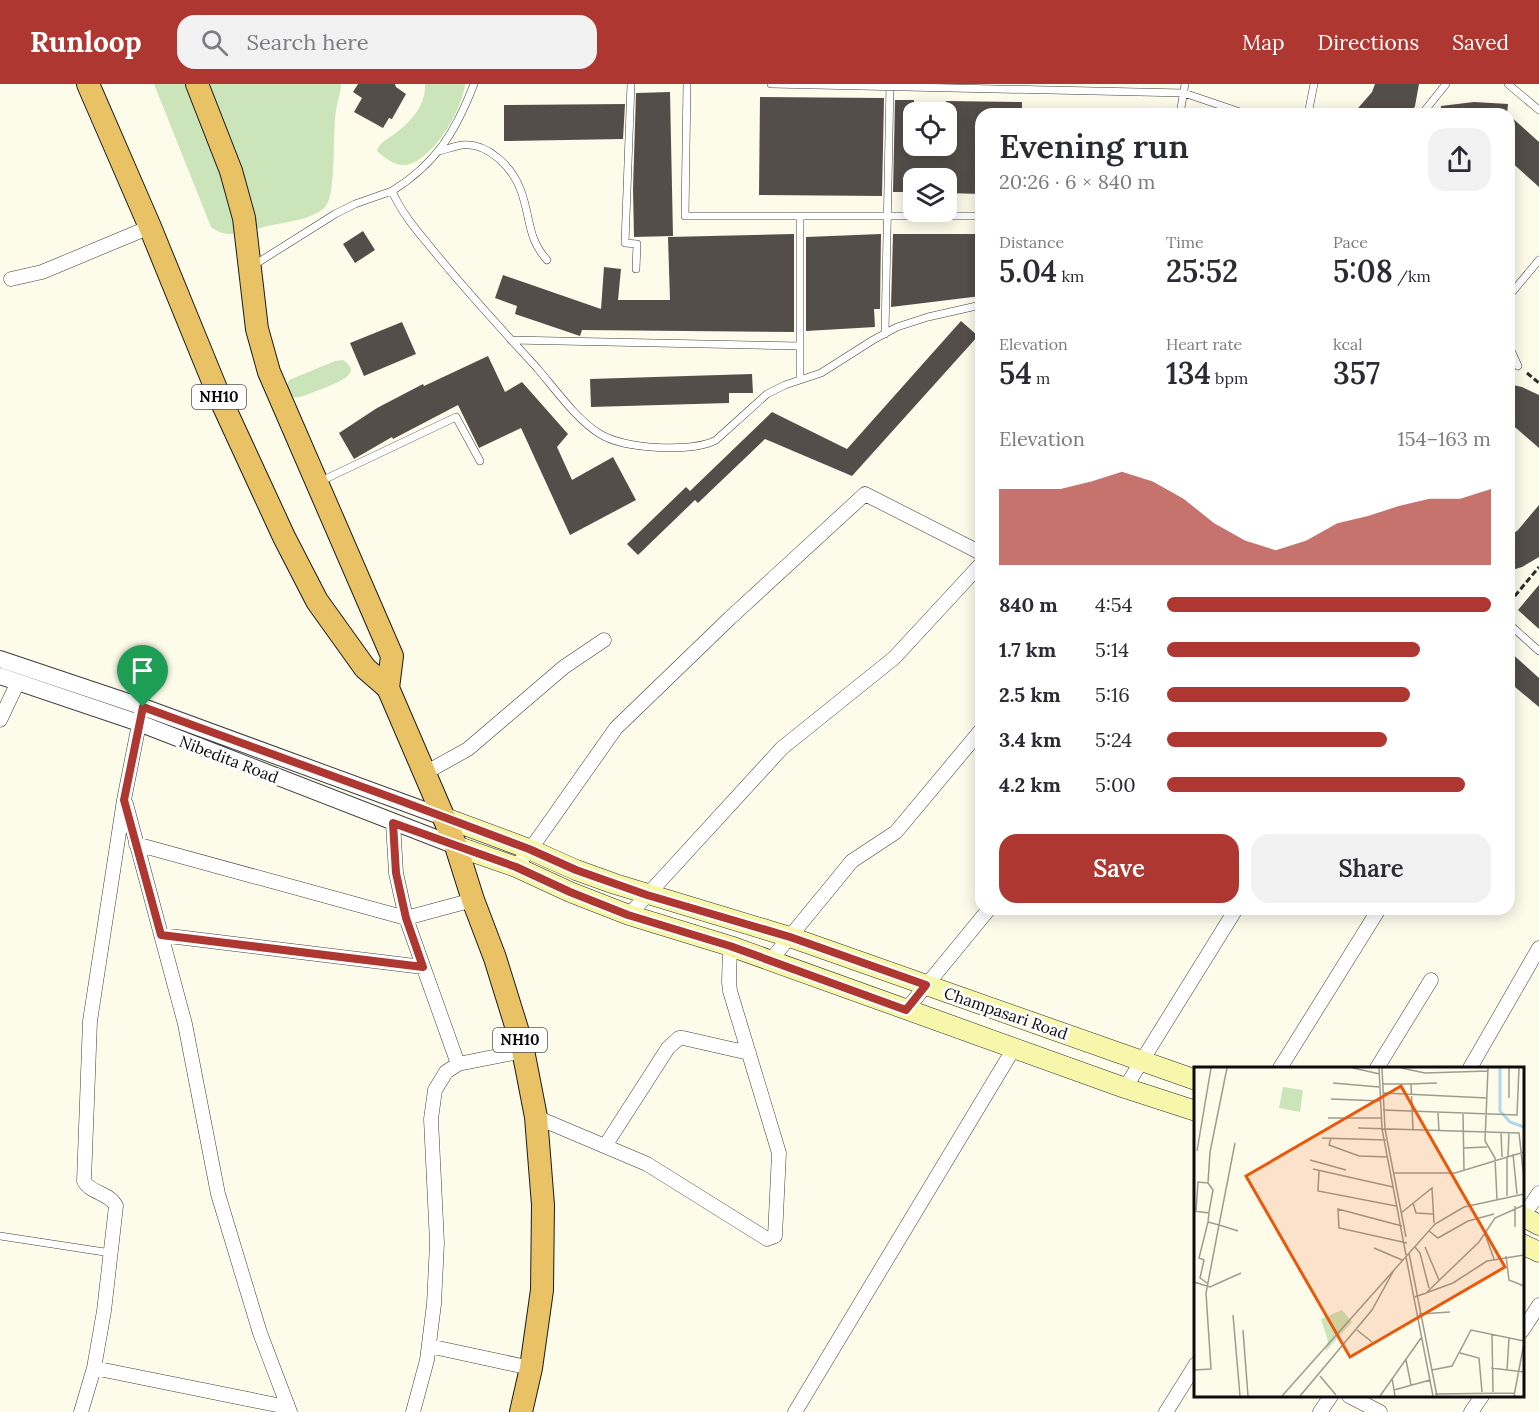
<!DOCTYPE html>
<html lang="en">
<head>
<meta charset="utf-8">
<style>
  body { margin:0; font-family:Lora,serif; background:#f2f2f3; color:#2b2b33; height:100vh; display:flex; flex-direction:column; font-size:22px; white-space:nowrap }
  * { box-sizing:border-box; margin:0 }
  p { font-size:20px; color:#7c7c81 }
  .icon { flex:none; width:33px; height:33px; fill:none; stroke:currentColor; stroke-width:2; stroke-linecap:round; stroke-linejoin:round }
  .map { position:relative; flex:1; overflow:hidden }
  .side { position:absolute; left:975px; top:24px; width:540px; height:807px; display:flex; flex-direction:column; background:#fff; border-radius:18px; box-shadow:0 3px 15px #0003 }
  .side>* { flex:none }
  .tools { position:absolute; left:903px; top:18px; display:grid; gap:12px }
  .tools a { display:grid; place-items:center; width:54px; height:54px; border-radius:12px; background:#fff; box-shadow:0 3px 15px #0003; font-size:30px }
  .pin { position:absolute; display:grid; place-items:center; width:51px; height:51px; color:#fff; margin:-62px -26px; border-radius:50% 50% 50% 0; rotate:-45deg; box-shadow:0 0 6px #0007 }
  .pin .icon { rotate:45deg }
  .round { display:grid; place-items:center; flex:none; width:63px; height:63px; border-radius:18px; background:#f2f2f3 }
  .head { display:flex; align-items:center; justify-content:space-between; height:102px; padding:0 24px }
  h1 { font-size:33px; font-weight:600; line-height:45px }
  .figures { display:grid; grid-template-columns:repeat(3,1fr); gap:9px; height:102px; padding:6px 24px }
  .figures div { display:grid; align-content:center }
  .figures b { font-size:30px; font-weight:600 }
  .figures small { font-size:16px; font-weight:400 }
  .figures p { font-size:16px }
  .chart { height:168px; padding:12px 24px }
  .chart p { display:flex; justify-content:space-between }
  .chart svg { width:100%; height:108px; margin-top:6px; fill:#ae3831; opacity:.7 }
  .primary-button { display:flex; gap:12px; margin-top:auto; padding:12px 24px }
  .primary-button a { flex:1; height:69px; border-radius:18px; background:#ae3831; color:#fff; font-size:24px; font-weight:600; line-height:69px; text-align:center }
  .primary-button a+a { background:#f2f2f3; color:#2b2b33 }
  ul { padding:0 24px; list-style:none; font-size:20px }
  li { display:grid; grid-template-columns:96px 72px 1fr; align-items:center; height:45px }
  li i { height:15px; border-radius:8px; background:#ae3831 }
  header { display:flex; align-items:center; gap:36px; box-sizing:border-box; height:84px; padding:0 30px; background:#ae3831; color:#fff }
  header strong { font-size:28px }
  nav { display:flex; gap:33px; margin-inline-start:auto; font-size:21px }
  .search { width:420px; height:54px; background:#f2f2f3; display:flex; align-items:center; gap:15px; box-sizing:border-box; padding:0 21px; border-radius:18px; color:#7c7c81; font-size:22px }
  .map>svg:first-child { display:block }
</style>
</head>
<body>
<header>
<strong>Runloop</strong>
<div class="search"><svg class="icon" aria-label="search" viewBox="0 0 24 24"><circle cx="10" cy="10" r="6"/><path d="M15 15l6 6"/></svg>Search here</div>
<nav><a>Map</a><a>Directions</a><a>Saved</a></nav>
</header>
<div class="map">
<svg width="1539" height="1328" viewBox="0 0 1539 1328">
  <rect width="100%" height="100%" fill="#fdfceb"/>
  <path fill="#cbe4b9" d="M154,0H341C341,9 337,18 336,27C332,48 337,110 325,123C311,137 282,138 264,143C245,148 228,156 211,143Z
    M425,0H465C463,25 430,83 401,81C393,80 383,73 377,67C379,59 386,56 393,51C410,39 426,22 425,0Z
    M343,276C366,291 332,300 322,305C314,307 306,312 299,313C294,314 293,313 289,311L286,304L289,296L335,277Z"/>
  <path fill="#534e49" d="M358,0H395L396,3L406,10L392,35L389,34L383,44L354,28L362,14L353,8Z
    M1375,0H1419L1415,22L1411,30H1353L1372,8Z
    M670,8L673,152L634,153L633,105L636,9Z
    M760,13L884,14L882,112L759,111Z
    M895,16H914V62H946V17L1022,18V30H981V110L946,109V94H914V108H893Z
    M1474,18L1508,20L1507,30H1441V22Z
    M625,20L623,55L504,57V21Z
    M1509,31L1539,58V103L1509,76Z
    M363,147L375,166L355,179L343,160Z
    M794,150V248L582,246L580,252L515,230L517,222L495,214L503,191L601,225L604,183L621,185L618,216H670L668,153Z
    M881,150L880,225H874L875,243L806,247V153Z
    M893,150H981V212L891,223Z
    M961,237L978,252L852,392L765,355L698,419L695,416L638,471L627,460L686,403L690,407L772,328L847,365Z
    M402,238L416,270L364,292L350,259Z
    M488,272L505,308L522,298L568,350L557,363L572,396L613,373L636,416L570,451L521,344L479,364L458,321L393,355L392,353L354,375L339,349L377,324L423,300L424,302Z
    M752,290L753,309H729V319L591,323L590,295Z
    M1509,300L1522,303L1539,311V364L1516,344L1509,341Z
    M1539,421V473L1522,483L1509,487V453L1518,446Z
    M1539,501V545L1518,526Z
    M1509,567L1539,594V623L1509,598Z"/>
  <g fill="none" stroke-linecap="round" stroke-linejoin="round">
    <g stroke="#3e3e3e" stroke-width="8">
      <path id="service" d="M631,0L625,159L637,160L636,185
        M687,0L685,132H981
        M771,0L1184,9L1246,30
        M1508,0L1539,26
        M1180,30L1185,0
        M1308,30L1314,0
        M1422,30L1446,0
        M439,67C447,65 455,62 462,61C488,58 513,84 521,107C531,134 527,154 547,176
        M392,107C436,80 456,47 474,0
        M800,132V296
        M254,181L335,130L355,120L392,107C403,132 420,150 437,171C469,210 503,247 537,284C555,305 577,336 600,350C624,365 692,369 716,356L767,310L785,301L821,289L873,256L897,243L928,233L981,221
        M1509,212L1539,176
        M885,250L890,0
        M511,256L800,262
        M1509,262L1518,282
        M319,398L456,333L480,377
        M1509,540L1539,567
        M0,1152L111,1169"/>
    </g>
    <g stroke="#3e3e3e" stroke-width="15">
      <path id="minor" d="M11,195L42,188L150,143
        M0,636L18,598
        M425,689L468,665L564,583L604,556
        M126,720L185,940L218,1110L260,1249L290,1328
        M393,739L396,789L406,834L458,980
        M136,760L406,834L473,816
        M516,783L537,756L616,644L730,534L865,410L981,469
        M629,831L782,664L894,574L981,480
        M161,851L423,883
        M770,877L852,777L896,748L981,646
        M906,926L989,825
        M1280,984L1379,825
        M1377,984L1431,896
        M1470,984L1539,864
        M1125,1004L1236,825
        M536,1033L647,1080L767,1155L775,1152L779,1069L730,907L729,898L730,862
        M605,1062L668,964L679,954H683L749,969
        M1522,1134L1539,1109
        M1522,1247L1539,1221
        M429,1262L531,1284
        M94,1284L287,1323
        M1349,1312L1380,1328
        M81,1328L94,1284L104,1227L116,1122C110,1109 90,1109 84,1097L90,937L124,716L141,630
        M413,1328L427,1276L434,1220L437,1159L431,1035L435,1006L446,988L458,980L523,967
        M795,1328L1014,964
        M1166,1328L1196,1280
        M1320,1328L1331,1312
        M1471,1328L1482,1312"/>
    </g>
    <g stroke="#3e3e3e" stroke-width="18">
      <path id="tertiary" d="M0,575L143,623L443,733
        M0,592L139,639L456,762"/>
    </g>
    <g stroke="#2d2d2d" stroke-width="21">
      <path id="secondary" d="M443,733L529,765L576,786L615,800L790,853L1196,996
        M456,762L516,783L570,808L629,831L730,862L1125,1004L1196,1027
        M1522,1132L1539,1141
        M1522,1160L1539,1168"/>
    </g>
    <g stroke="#1c1c1c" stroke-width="24">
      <path id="trunk" d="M88,0L150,143L219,312L284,453L317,517L365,584L388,604L456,762L473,816L495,874L522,961L536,1033L543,1121L542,1206L531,1284L521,1328
        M197,0L231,87L244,134L257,245L269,288L392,572L388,604"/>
    </g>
    <path stroke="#2d2d2d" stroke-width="3" stroke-dasharray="6 3" stroke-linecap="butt" d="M1527,289L1539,299
      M1509,519L1539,483"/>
    <use href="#service" stroke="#fff" stroke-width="7"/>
    <use href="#minor" stroke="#fff" stroke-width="14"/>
    <use href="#tertiary" stroke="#fff" stroke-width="16"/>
    <use href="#secondary" stroke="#f7f7ac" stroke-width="20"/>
    <use href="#trunk" stroke="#eac266" stroke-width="22"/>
  </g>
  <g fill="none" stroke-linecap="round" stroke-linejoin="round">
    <g stroke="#fff" stroke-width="12">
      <path id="route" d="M143,623L401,717L529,765L576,786L647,811L790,853L926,901L906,926L730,862L628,831L570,808L516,783L393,739L396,789L406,834L423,883L161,851L124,716Z"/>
    </g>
    <use href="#route" stroke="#ae3831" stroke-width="8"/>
  </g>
  <g text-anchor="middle" stroke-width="6" stroke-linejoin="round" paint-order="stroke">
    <g fill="#fff" stroke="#545454" stroke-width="1.5">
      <rect x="192" y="301" width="54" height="24" rx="4.5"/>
      <rect x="493" y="944" width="54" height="24" rx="4.5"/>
    </g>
    <g font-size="15" font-weight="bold" fill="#0b0b0b">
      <text x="219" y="318">NH10</text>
      <text x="520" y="961">NH10</text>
    </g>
    <g font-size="16" fill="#0b0b0b" stroke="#fff">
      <text transform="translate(229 675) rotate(21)" y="6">Nibedita Road</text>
      <text transform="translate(1006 929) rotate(19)" y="6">Champasari Road</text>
    </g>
  </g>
  <g transform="translate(1194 983)">
    <rect width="330" height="330" fill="#fdfceb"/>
    <path d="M89,20L109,23L106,45L85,41ZM148,243L158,255L131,285L134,274L127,252Z" fill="#cbe4b9"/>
    <path fill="none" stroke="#b5d4f0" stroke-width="3" d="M306,1V44L316,55L330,60"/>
    <path fill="none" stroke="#9c9c91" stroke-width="1.5" d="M159,1L186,7M185,1L188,62L212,188M188,1L191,62L212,170M207,1L231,6L294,4M294,1L291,74L301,91L303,132M139,16L185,20M189,17H217M190,26L293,31M315,31V1M137,32L187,34M189,43L323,48L325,1M244,46L245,64M269,47L270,104M134,51H187M164,61L325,66L330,112M219,63L217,17L243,16M307,65L308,90M128,71L192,73M137,71L135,78L165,89L194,90M41,76L25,158L44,164M270,81L293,80M3,84L17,1M319,87L323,127M313,89V129M314,89L315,65M116,93L152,103M119,102L199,120M125,104L124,124L202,139M200,106H261L330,85M219,136L222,146L239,147M0,144L15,146L14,155L25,158L12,226L17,302L0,303M2,144L4,115L14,116M15,145L19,123L14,116L16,85L33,1M207,146L238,121L240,156M208,159L144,142L145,161L213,176M321,160V139M235,164L244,171L274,154L300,147M291,167L300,192M221,180L226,186L235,221M231,180L245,213M180,181L208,193M215,186L243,329M312,189L315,213L330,219M212,190L239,329M0,215L16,220L47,206M13,216L6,211L10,193L5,191L14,155M231,227L285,175L301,151L330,138M221,230L259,216L293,194L330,188M225,247L256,245M39,248L46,329M49,263L54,329M163,263L178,275M298,267L299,325M266,286L285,291L288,325M212,293L217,318M297,301L330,305M238,303L258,299L277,263L330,274M313,303L315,271M126,309L142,328M198,311L201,329M200,323L236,313M241,327L320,326M88,329L241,157L270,140L330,127M106,329L178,243L200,203M186,329L227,271M320,329L330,276"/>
    <path fill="#e8590c" fill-opacity="0.15" stroke="#e8590c" stroke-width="3" d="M207,19L311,200L156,290L52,109Z"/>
    <rect width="330" height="330" fill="none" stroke="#0b0b0b" stroke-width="3"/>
  </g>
</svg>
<div class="tools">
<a><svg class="icon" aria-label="locate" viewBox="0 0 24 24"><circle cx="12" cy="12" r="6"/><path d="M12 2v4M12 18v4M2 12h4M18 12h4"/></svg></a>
<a><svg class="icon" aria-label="layers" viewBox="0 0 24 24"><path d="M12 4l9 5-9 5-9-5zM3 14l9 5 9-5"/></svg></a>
</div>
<div class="pin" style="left:143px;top:623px;background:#1e9e55"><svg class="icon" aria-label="arrive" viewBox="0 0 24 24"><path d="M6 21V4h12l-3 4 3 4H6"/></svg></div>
<section class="side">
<div class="head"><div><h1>Evening run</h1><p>20:26 · 6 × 840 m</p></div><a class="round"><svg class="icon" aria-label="share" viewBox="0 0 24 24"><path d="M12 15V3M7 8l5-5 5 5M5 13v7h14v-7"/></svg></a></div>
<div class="figures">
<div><p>Distance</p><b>5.04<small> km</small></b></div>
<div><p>Time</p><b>25:52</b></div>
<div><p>Pace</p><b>5:08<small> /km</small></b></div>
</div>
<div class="figures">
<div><p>Elevation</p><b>54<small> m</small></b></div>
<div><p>Heart rate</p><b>134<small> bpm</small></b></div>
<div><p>kcal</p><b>357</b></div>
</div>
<div class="chart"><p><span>Elevation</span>154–163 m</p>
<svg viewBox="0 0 160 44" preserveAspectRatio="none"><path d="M0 44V13L10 13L20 13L30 10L40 6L50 10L60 17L70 27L80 34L90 38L100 34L110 27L120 24L130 20L140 17L150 17L160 13V44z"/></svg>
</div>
<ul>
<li><b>840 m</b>4:54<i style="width:100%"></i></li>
<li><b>1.7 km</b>5:14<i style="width:78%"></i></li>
<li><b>2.5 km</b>5:16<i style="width:75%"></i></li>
<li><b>3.4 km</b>5:24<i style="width:68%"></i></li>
<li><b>4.2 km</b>5:00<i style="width:92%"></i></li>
</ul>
<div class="primary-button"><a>Save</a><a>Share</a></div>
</section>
</div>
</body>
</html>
